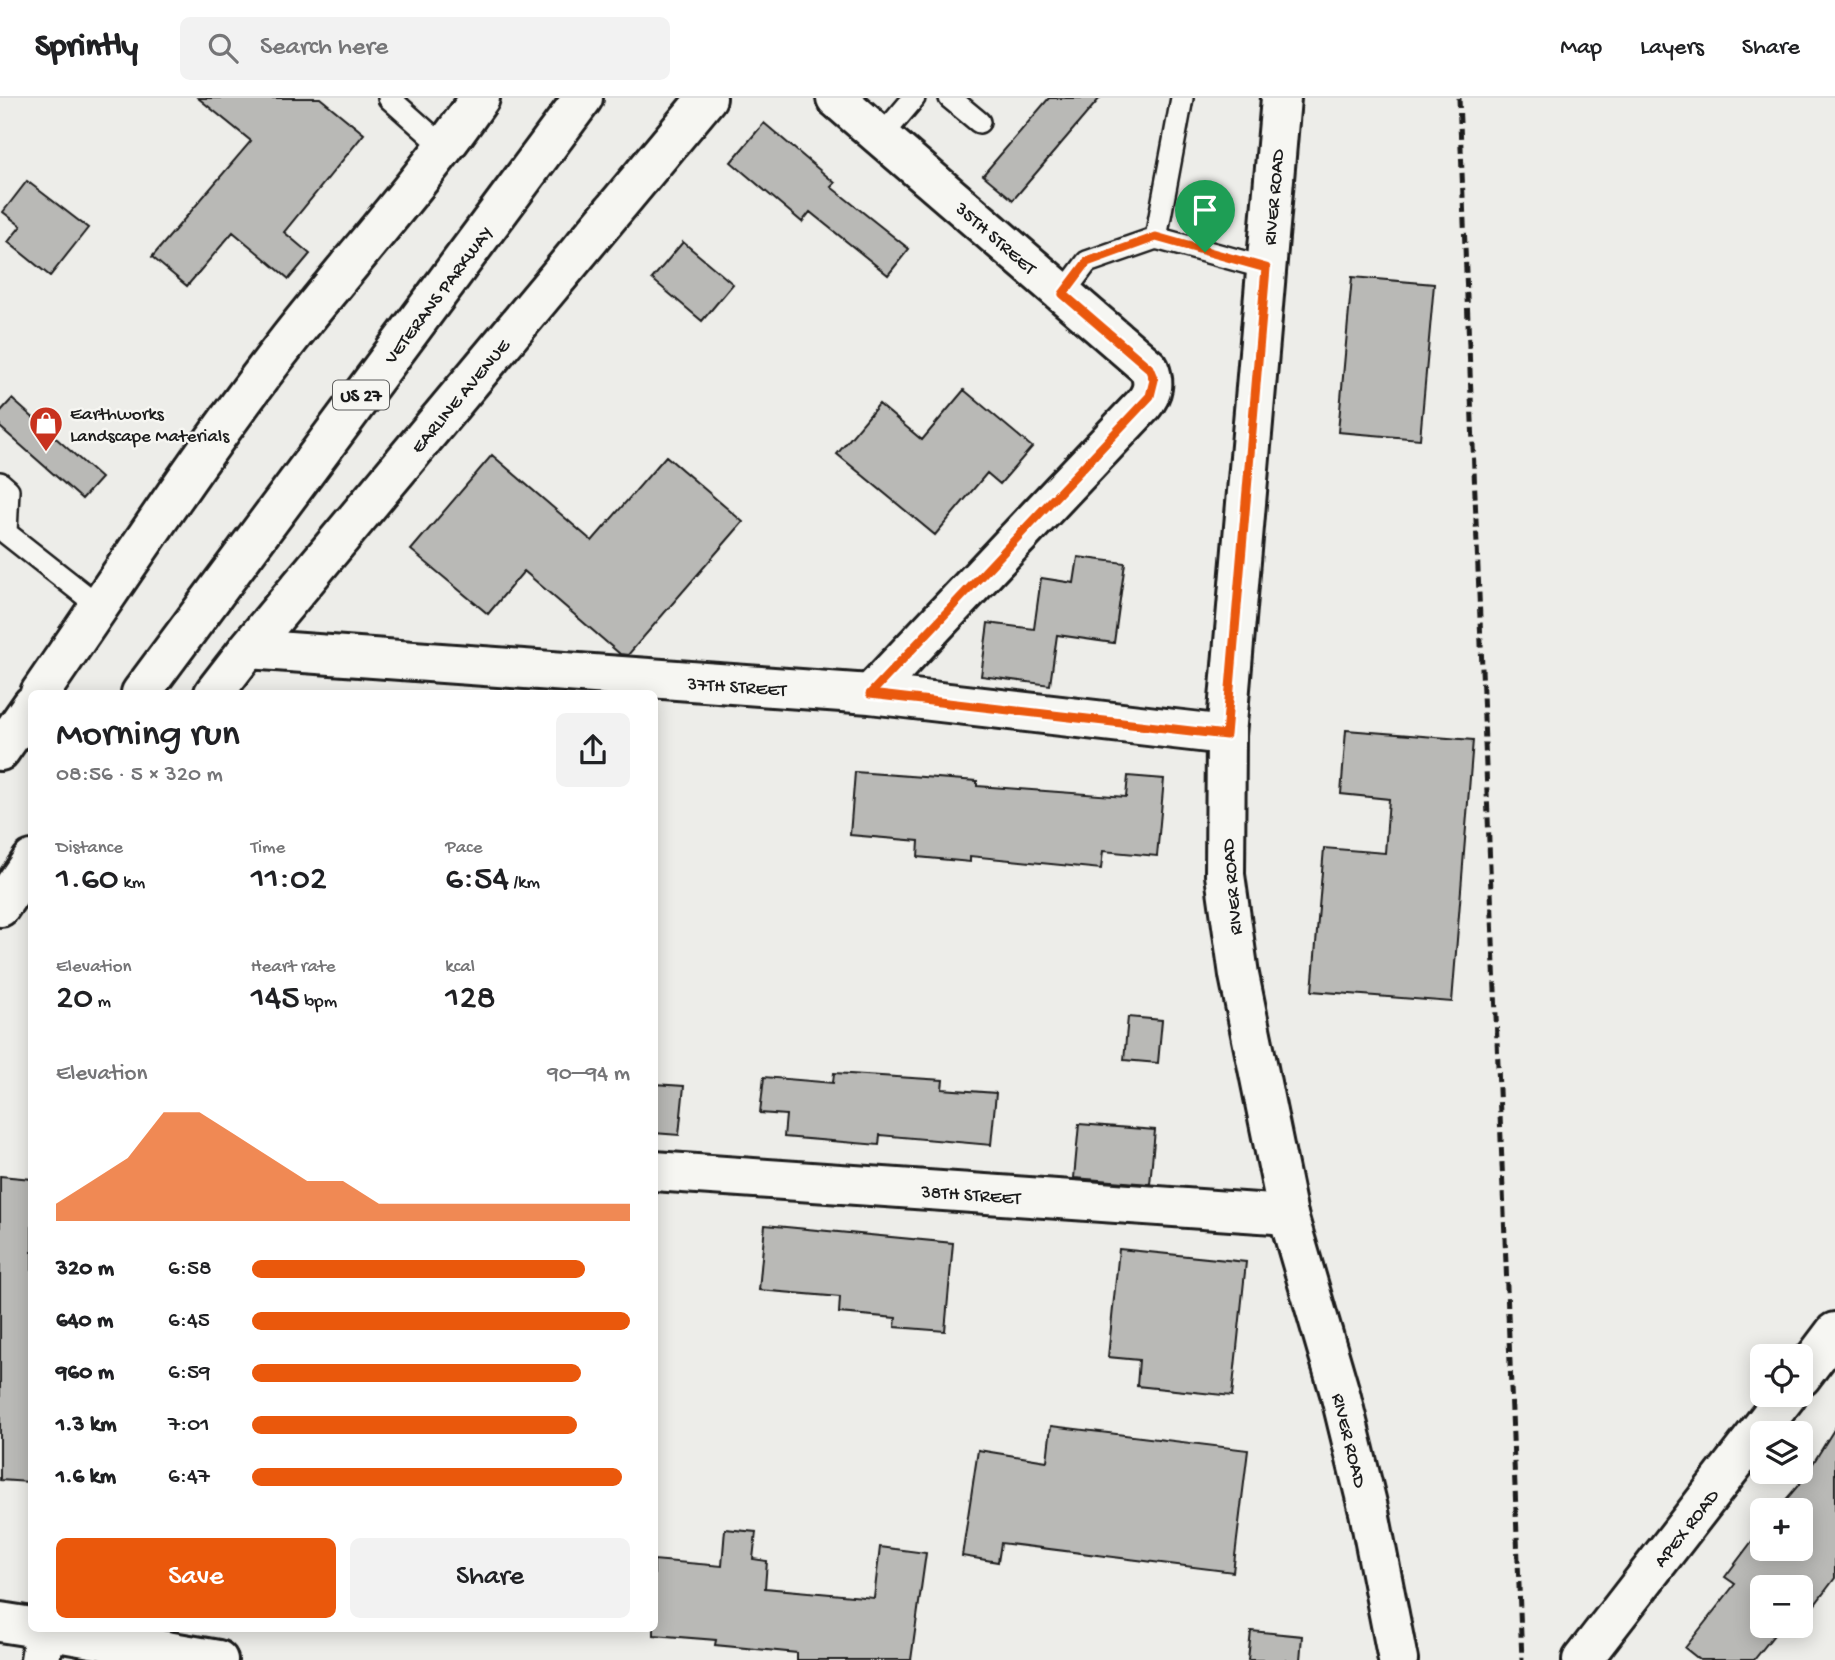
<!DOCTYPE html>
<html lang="en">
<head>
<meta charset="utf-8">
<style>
  body { margin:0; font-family:"Gochi Hand",sans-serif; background:#f2f2f2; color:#202124; height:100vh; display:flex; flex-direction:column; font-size:26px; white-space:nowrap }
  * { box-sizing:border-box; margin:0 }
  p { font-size:23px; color:#757577 }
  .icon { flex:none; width:38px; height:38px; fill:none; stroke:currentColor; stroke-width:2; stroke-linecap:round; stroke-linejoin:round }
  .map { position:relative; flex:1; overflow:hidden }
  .sheet { position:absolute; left:28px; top:592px; width:630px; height:942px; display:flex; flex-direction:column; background:#fff; border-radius:10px; box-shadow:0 4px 18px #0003 }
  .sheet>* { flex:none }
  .buttons { position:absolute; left:1750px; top:1246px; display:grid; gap:14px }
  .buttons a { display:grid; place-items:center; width:63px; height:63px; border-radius:10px; background:#fff; box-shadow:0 4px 18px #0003; font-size:35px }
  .pin { position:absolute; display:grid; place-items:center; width:60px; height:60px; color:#fff; margin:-72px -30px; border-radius:50% 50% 50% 0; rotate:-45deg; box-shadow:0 0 7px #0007 }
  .pin .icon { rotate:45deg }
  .round { display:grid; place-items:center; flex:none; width:74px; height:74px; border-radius:10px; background:#f2f2f2 }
  .headline { display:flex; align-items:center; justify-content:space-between; height:119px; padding:0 28px }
  h1 { font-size:38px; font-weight:600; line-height:52px }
  .stats { display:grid; grid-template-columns:repeat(3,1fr); gap:10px; height:119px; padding:7px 28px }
  .stats div { display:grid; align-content:center }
  .stats b { font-size:35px; font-weight:600 }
  .stats small { font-size:19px; font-weight:400 }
  .stats p { font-size:19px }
  .chart { height:196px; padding:14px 28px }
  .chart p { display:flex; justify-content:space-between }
  .chart svg { width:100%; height:126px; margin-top:7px; fill:#ea580c; opacity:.7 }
  .cta { display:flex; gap:14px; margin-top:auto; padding:14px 28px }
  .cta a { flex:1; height:80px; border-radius:10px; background:#ea580c; color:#fff; font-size:28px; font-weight:600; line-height:80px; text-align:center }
  .cta a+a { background:#f2f2f2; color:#202124 }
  ul { padding:0 28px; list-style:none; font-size:23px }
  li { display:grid; grid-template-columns:112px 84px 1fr; align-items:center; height:52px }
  li i { height:18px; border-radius:9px; background:#ea580c }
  header { display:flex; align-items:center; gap:42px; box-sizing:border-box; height:98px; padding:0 35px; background:#fff; border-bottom:2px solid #e0e0e0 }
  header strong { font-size:33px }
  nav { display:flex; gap:38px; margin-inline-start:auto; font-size:24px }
  .search { width:490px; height:63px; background:#f2f2f2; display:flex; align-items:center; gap:18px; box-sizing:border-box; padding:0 24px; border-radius:10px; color:#757577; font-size:26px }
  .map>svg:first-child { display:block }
</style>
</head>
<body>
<header>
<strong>Sprintly</strong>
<div class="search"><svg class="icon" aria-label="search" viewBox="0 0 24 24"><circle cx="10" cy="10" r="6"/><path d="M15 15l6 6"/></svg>Search here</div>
<nav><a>Map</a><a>Layers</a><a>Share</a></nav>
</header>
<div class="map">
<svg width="1835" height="1562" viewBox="0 0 1835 1562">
  <rect width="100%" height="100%" fill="#edede9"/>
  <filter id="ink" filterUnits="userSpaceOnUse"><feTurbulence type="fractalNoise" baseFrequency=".0143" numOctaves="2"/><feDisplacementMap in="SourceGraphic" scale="14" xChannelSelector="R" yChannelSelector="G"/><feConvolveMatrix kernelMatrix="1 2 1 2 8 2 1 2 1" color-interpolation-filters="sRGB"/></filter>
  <g filter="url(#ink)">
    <path fill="#b9b9b6" stroke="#1c1c1c" stroke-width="2" d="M198,0H320L364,36L284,134L310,156L289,181L233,134L187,188L152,159L251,43Z
      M1049,0H1100L1013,102L983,77Z
      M764,25L835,85L831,89L909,151L888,177L810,114L802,124L731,64Z
      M27,83L88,130L50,178L8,144L21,128L3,114Z
      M683,144L733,186L702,223L652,181Z
      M1352,179L1434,186L1420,341L1338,334Z
      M964,292L1032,349L1000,386L987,375L935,437L837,356L879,306L922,342Z
      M12,301L101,380L82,401L0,329V314Z
      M492,357L592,443L666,358L743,424L628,557L620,556L524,473L488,516L411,452Z
      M1078,459L1125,465L1114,545L1057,537L1050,587L981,578L988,525L1034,531L1041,480L1074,485Z
      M1346,632L1473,642L1452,904L1312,893L1324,750L1385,755L1389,701L1341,696Z
      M855,674L977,683V688L1126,699L1128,678L1164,681L1157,758L1103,753L1101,771L970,758V764L918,759L919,743L850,737Z
      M1128,919L1162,922L1158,965L1124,962Z
      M834,975L943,982L942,991L996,995L991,1047L880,1037L879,1047L784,1039L786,1017L760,1015L764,979L833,985Z
      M654,986L684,988L679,1037L654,1035Z
      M1079,1026L1155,1032L1150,1086L1074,1080Z
      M0,1078L32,1081V1351L29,1384L0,1382Z
      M765,1127L953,1145L945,1233L895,1229L896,1220L839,1215L840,1199L759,1192Z
      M1119,1151L1246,1164L1232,1298L1137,1288L1139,1262L1108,1259Z
      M1051,1328L1248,1352L1233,1474L1001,1445L998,1464L962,1458L978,1352L1047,1363Z
      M1835,1330V1480L1801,1525V1489H1762V1528H1781L1754,1562H1700L1685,1550L1735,1486L1725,1479L1762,1430V1451H1801V1412H1777L1802,1383Z
      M725,1431L756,1434L753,1461L767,1463L765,1490L874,1500L880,1449L926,1455L911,1562H797V1555L715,1547L716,1542L654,1537V1462L722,1468Z
      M1251,1533L1302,1538L1300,1562H1248Z"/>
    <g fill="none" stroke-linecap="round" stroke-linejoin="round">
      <g stroke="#1c1c1c" stroke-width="26">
        <path id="lane" d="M389,0L445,50
          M950,0L979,24
          M1182,0L1156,140L1266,170
          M881,39L914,0
          M1063,196L1087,164L1156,140
          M0,385L8,392L6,435L100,509"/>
      </g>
      <g stroke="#1c1c1c" stroke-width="44">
        <path id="street" d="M836,0L1149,270C1155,285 1153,295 1143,307L870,596
          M248,551L870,596L1226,637
          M214,595L248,551L707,0
          M654,1073L1288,1117
          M1801,1279L1835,1234
          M40,1562L45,1530
          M1582,1562L1787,1297"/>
      </g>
      <g stroke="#1c1c1c" stroke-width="44">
        <path id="secondary" d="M1281,0L1226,637L1225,777L1239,877L1288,1117L1340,1295L1369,1414L1398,1562
          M0,1524L32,1529
          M34,1530L218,1562"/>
      </g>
      <g stroke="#1c1c1c" stroke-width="44">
        <path id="primary" d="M40,595C122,476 201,354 290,240C353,160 422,84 480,0
          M141,595L583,0
          M0,653L32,607
          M0,809L32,762"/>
      </g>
      <use href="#lane" stroke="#f6f6f2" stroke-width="21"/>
      <use href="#street" stroke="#f6f6f2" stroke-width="38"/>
      <use href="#secondary" stroke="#f6f6f2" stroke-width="38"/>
      <use href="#primary" stroke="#f6f6f2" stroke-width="38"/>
      <path stroke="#1c1c1c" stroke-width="5" stroke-dasharray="10 5" stroke-linecap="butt" d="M1459,0L1522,1562"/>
    </g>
  </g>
  <g fill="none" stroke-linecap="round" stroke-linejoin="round" filter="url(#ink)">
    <g stroke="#fff" stroke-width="14">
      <path id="route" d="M1156,139L1266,170L1226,637L870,596L1150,298L1154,282L1149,270L1063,196L1087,164Z"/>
    </g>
    <use href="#route" stroke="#ea580c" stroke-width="9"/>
  </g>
  <defs>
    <g id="shop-pin" transform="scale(1.75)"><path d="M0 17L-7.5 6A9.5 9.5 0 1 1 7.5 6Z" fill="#c8321e" stroke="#f6f6f2"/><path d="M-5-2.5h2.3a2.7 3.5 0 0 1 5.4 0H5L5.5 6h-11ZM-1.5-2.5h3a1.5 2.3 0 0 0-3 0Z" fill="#fff"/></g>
  </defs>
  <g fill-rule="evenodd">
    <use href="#shop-pin" x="46" y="325"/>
  </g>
  <g text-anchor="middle" stroke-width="5" stroke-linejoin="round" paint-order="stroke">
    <rect fill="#f6f6f2" stroke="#5d5d5c" stroke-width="2" x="333" y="282.5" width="56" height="29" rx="5"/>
    <g font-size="18" font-weight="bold" fill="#1c1c1c">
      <text x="361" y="303">US 27</text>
    </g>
    <g font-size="19" fill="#1c1c1c" stroke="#f6f6f2">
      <text transform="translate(1272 99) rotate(-85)" y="7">RIVER ROAD</text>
      <text transform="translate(997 139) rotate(41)" y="7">35TH STREET</text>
      <text transform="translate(437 196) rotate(-53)" y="7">VETERANS PARKWAY</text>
      <text transform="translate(459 297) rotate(-50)" y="7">EARLINE AVENUE</text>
      <text transform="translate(737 587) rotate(4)" y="7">37TH STREET</text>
      <text transform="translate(1230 789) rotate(-95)" y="7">RIVER ROAD</text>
      <text transform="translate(971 1095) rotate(4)" y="7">38TH STREET</text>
      <text transform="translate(1351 1342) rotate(76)" y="7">RIVER ROAD</text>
      <text transform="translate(1685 1429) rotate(-52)" y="7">APEX ROAD</text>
    </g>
    <g font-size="19" fill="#1c1c1c" stroke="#f6f6f2" text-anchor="start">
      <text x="70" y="321">Earthworks<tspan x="70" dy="22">Landscape Materials</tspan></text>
    </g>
  </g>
</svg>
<div class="buttons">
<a><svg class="icon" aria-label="locate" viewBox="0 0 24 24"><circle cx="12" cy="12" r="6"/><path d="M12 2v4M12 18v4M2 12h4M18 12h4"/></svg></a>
<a><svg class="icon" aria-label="layers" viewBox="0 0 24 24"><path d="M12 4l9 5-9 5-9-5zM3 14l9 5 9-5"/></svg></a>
<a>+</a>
<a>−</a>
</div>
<div class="pin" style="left:1205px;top:154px;background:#1e9e55"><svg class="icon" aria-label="arrive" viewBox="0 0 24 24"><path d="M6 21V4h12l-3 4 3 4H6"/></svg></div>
<section class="sheet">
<div class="headline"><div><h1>Morning run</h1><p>08:56 · 5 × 320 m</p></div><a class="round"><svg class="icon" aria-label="share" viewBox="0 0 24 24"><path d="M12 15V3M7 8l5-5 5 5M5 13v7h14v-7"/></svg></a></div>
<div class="stats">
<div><p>Distance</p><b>1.60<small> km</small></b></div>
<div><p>Time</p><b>11:02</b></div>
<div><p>Pace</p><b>6:54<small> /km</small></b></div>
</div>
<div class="stats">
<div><p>Elevation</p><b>20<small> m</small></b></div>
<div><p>Heart rate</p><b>145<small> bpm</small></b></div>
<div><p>kcal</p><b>128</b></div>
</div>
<div class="chart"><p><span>Elevation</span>90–94 m</p>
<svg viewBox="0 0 160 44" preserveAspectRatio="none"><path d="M0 44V38L10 30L20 22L30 6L40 6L50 14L60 22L70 30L80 30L90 38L100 38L110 38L120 38L130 38L140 38L150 38L160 38V44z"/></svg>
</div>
<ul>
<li><b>320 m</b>6:58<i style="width:88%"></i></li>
<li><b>640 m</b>6:45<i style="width:100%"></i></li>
<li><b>960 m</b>6:59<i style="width:87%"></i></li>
<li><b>1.3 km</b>7:01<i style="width:86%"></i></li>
<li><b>1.6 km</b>6:47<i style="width:98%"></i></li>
</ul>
<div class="cta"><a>Save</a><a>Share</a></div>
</section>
</div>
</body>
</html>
